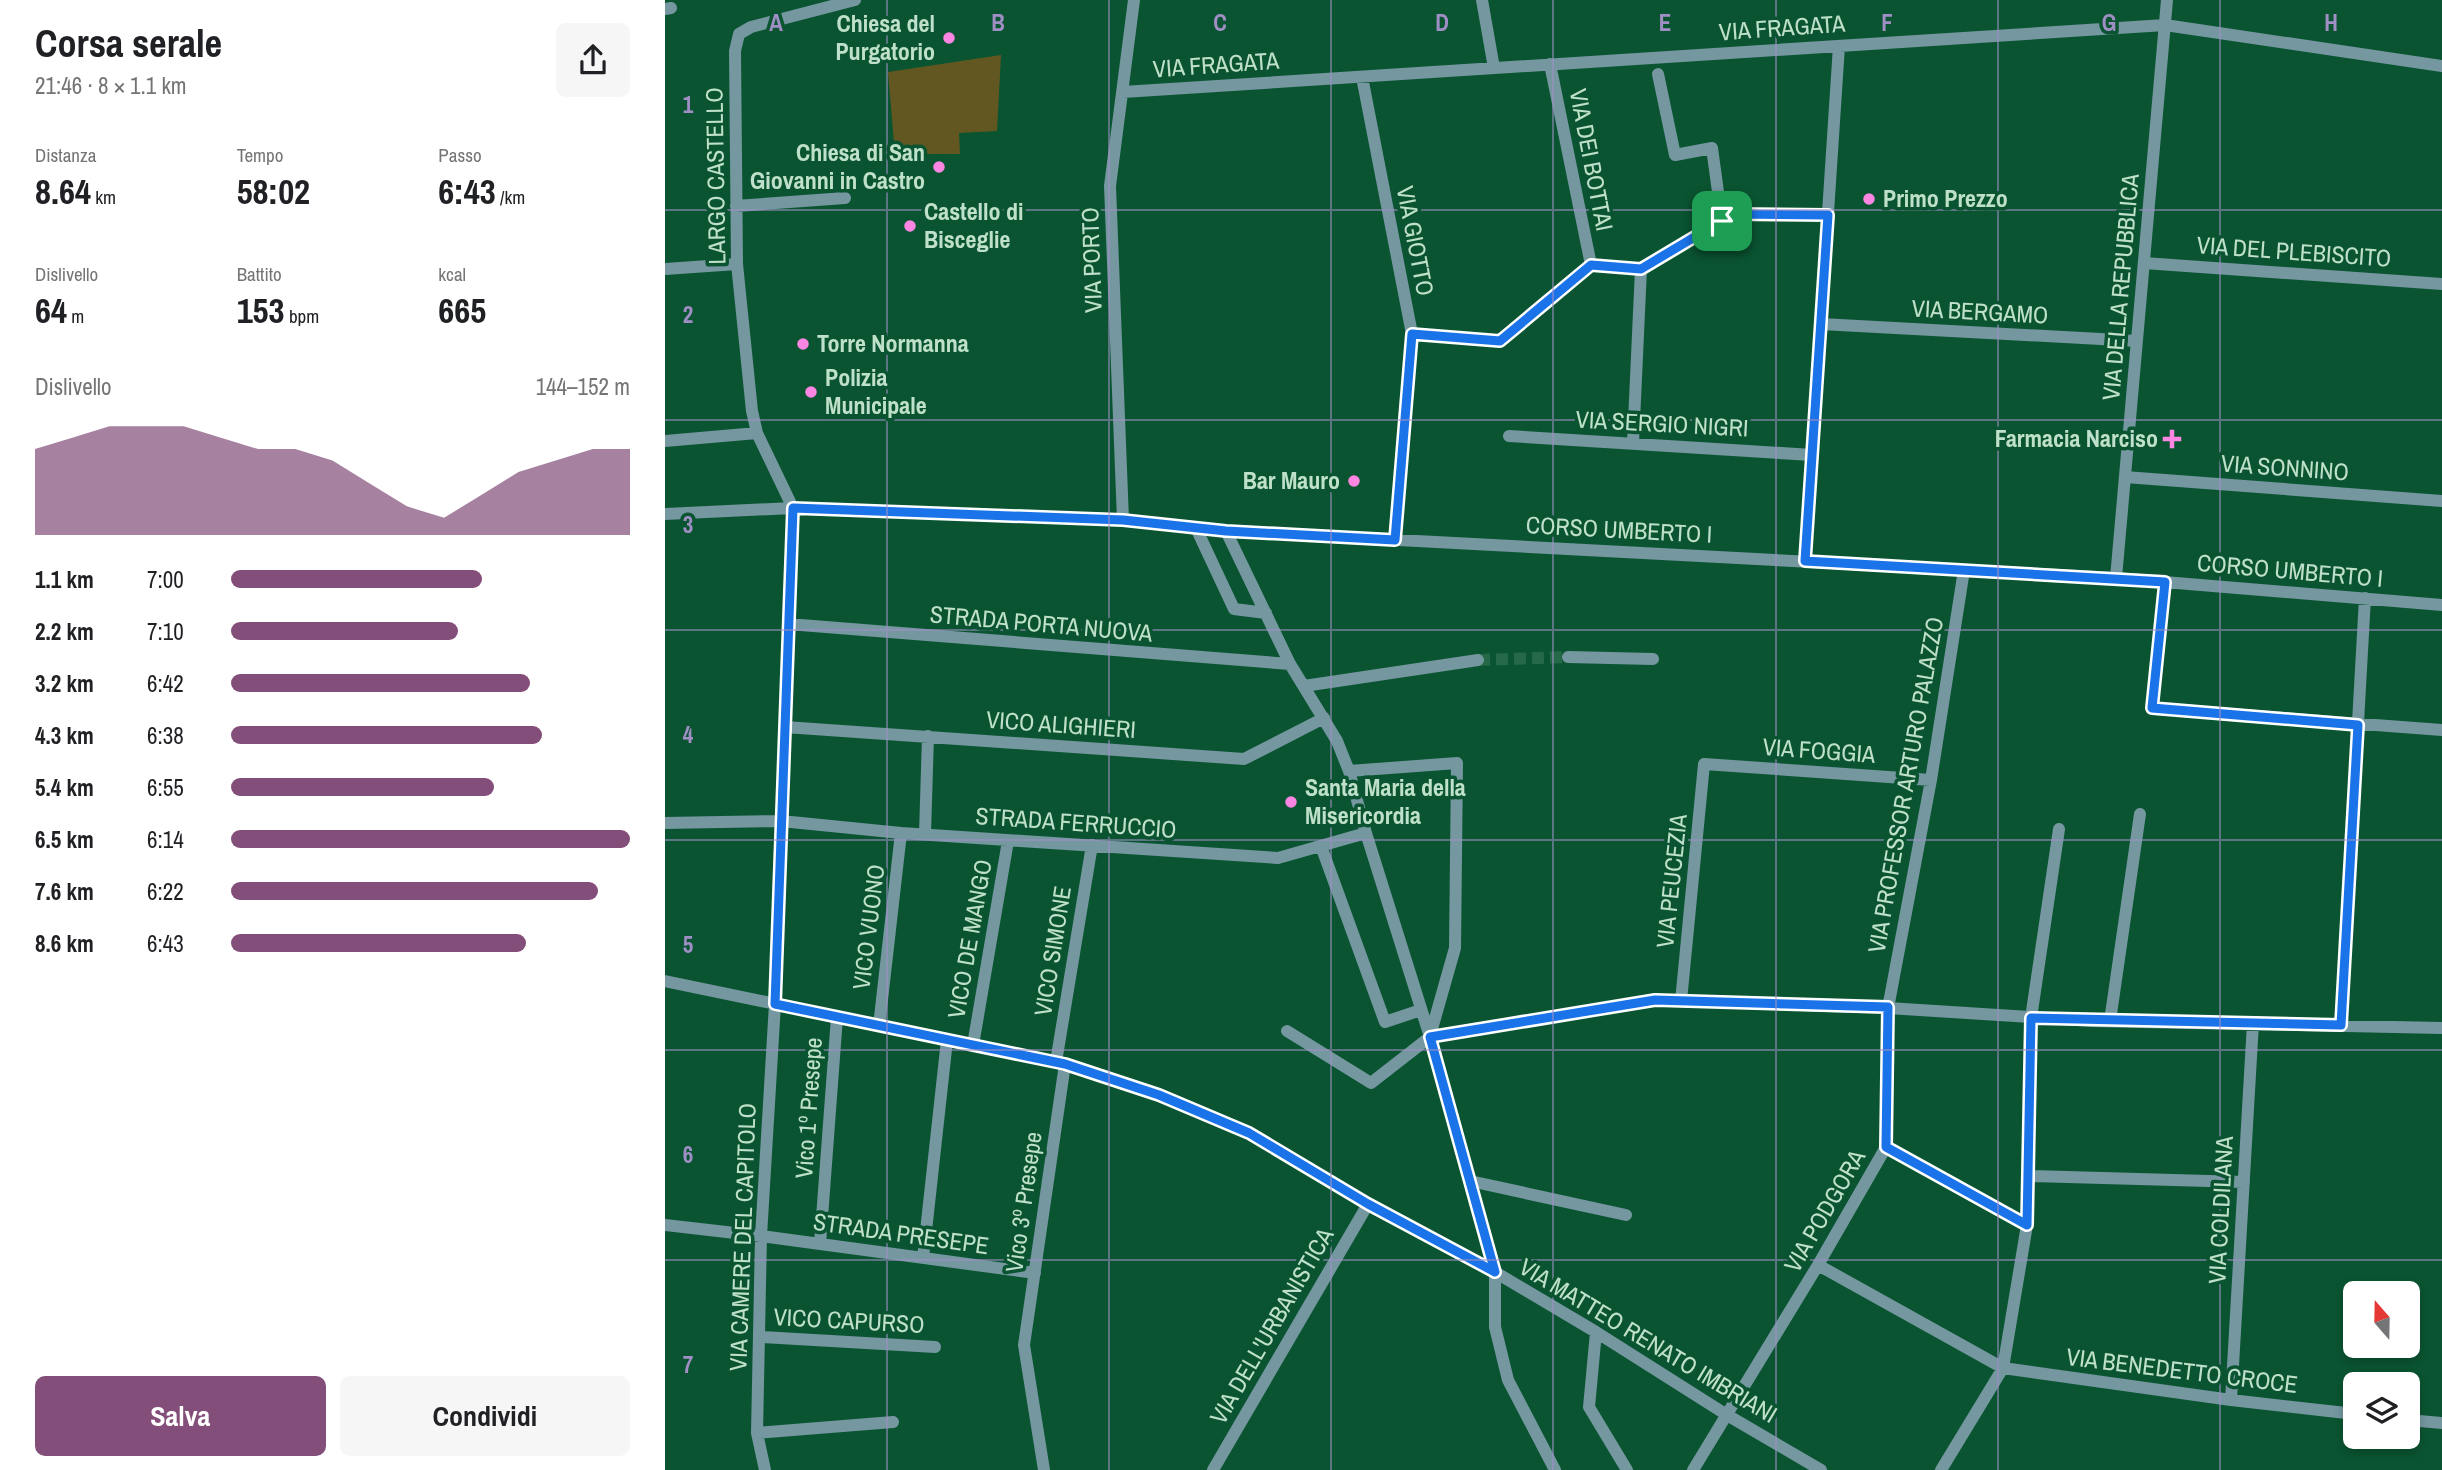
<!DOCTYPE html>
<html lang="it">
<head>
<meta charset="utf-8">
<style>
  body { margin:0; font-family:"Archivo Narrow",sans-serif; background:#f6f6f6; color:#202124; height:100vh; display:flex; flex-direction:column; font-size:26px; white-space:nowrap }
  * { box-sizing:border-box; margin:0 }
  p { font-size:23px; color:#757577 }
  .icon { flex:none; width:38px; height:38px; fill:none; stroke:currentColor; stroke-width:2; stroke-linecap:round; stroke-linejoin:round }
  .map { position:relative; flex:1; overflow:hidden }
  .details { display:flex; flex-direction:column; background:#fff; width:665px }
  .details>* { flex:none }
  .needle { width:46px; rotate:340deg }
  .tools { position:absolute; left:1678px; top:1281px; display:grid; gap:14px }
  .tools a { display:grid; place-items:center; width:77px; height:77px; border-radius:10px; background:#fff; box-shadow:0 4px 10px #0003; font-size:35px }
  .pin { position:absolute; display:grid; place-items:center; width:60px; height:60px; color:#fff; margin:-30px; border-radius:14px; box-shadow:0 4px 10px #0006 }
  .round { display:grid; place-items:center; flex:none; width:74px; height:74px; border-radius:10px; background:#f6f6f6 }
  .summary { display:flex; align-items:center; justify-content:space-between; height:119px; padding:0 35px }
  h1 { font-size:38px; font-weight:700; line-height:52px }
  .stats { display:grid; grid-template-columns:repeat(3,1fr); gap:10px; height:119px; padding:7px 35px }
  .stats div { display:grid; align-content:center }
  .stats b { font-size:35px; font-weight:700 }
  .stats small { font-size:19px; font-weight:400 }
  .stats p { font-size:19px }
  .chart { height:196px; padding:14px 35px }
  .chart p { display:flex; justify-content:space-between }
  .chart svg { width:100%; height:126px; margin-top:7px; fill:#834e79; opacity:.7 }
  .primary-button { display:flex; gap:14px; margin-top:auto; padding:14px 35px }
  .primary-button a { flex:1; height:80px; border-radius:10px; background:#834e79; color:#fff; font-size:28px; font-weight:700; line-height:80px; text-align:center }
  .primary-button a+a { background:#f6f6f6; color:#202124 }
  ul { padding:0 35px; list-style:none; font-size:23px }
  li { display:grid; grid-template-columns:112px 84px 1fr; align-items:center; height:52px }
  li i { height:18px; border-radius:9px; background:#834e79 }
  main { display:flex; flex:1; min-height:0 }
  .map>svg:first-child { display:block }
</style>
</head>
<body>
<main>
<section class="details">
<div class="summary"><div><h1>Corsa serale</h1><p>21:46 · 8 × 1.1 km</p></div><a class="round"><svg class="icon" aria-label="share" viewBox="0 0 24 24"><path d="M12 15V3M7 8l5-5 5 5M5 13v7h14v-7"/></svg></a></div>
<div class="stats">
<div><p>Distanza</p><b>8.64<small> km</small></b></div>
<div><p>Tempo</p><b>58:02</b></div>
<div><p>Passo</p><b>6:43<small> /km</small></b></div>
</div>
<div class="stats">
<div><p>Dislivello</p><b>64<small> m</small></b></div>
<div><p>Battito</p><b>153<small> bpm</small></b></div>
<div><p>kcal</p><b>665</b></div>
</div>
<div class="chart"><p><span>Dislivello</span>144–152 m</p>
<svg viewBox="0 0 160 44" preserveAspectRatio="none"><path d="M0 44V14L10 10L20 6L30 6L40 6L50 10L60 14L70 14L80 18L90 26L100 34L110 38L120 30L130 22L140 18L150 14L160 14V44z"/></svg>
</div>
<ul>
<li><b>1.1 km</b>7:00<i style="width:63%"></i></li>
<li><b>2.2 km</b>7:10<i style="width:57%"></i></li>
<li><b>3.2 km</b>6:42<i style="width:75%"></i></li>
<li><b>4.3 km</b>6:38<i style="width:78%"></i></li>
<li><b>5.4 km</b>6:55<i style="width:66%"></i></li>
<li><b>6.5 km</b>6:14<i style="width:100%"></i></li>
<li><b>7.6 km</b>6:22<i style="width:92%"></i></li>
<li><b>8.6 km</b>6:43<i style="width:74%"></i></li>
</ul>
<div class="primary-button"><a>Salva</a><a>Condividi</a></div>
</section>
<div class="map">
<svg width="1777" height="1470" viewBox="0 0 1777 1470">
  <rect width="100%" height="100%" fill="#0a5431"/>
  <path fill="#635721" d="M336,55L332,131L294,133L295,154H230L223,72Z"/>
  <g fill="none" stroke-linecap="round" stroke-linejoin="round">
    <path stroke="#256948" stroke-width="12" stroke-dasharray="12 6" stroke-linecap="butt" d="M813,660L903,657"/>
    <path stroke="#7497a0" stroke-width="12" d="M817,0L829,68
      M0,9L6,8
      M885,64L926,265
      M993,74L1010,155L1047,148L1057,221
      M697,77L747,334L730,540
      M458,92L1500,25L1777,66
      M71,206L180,198
      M1479,263L1777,284
      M0,269L72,264
      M1156,324L1472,341
      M747,334L835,341L926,265L976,269L1068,214L1163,215
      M844,436L1147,455
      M0,441L92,433
      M968,443L976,269
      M1460,477L1777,501
      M0,514L128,508L458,520L561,531L1451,578L1777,605
      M458,520L445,186L469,0
      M531,528L569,609L601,613
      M561,531L625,664L672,741L684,771L701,833L765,1037L830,1272V1327L843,1380L890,1470
      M1140,561L1174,46
      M1451,578L1502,0
      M1500,582L1487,708L1777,730
      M123,624L625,664
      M903,657L988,659
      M639,686L813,660
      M120,727L579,759L659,718
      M684,771L792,763L790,948L765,1036
      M0,823L116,821L236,833L613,858L701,833
      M260,834L263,736
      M656,846L720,1022L756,1010
      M0,981L400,1064L494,1095L584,1133L703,1204L830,1272L931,1332L1062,1415L1156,1470
      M1016,1001L1039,764L1266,780
      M1445,1021L1475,814
      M1676,1025L1700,598
      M214,1026L236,833
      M622,1031L706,1083L765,1037L990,1000L1223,1008L1428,1021L1777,1028
      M308,1045L343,841
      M391,1062L427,845
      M1221,1147L1362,1225
      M1364,1176L1579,1182
      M805,1181L961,1215
      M0,1225L96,1236L370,1273
      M155,1244L172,1017
      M258,1258L282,1040
      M1153,1265L1338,1368L1566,1400L1690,1414
      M931,1332L924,1407L962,1470
      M95,1337L270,1347
      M1566,1400L1588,1023
      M1743,1420L1777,1423
      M92,1433L228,1422
      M100,1470L92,1433L96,1236L110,1004L128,508L92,433L87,411L72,264L70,51L74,34L86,27L190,0
      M379,1470L359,1345L400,1064
      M548,1470L703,1204
      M1028,1470L1153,1265L1221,1147L1223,1008L1266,780L1299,570
      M1276,1470L1338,1368L1362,1225L1366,1018L1394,829"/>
  </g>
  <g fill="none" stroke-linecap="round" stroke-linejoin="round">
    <g stroke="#fff" stroke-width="14">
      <path id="route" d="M1068,214L1163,215L1140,561L1500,582L1487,708L1693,725L1676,1025L1366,1018L1362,1225L1221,1147L1223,1007L990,1000L765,1037L830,1272L703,1204L584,1133L494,1095L400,1064L110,1004L128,508L458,520L561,531L730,540L747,334L835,341L926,265L976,269Z"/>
    </g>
    <use href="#route" stroke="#1a73e8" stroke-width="9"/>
  </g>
  <path fill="none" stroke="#a08fc5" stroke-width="2" stroke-opacity="0.55" d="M222,0V1470M444,0V1470M666,0V1470M888,0V1470M1111,0V1470M1333,0V1470M1555,0V1470M0,210H1777M0,420H1777M0,630H1777M0,840H1777M0,1050H1777M0,1260H1777"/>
  <g fill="#fd86e2" stroke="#0a5431" stroke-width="2.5">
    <circle cx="284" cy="38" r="7"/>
    <circle cx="274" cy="167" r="7"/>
    <circle cx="1204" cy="199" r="7"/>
    <circle cx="245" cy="226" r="7"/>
    <circle cx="138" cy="344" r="7"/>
    <circle cx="146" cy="392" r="7"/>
    <path d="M1503.5 428.5h7v7h7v7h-7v7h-7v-7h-7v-7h7z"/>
    <circle cx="689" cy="481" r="7"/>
    <circle cx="626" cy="802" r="7"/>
  </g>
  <g text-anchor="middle" stroke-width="7" stroke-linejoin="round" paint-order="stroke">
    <g font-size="24" font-weight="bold" fill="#bfe0ca" stroke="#0a5431" text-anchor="start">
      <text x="270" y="32" text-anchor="end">Chiesa del<tspan x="270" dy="28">Purgatorio</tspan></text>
      <text x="260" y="161" text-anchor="end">Chiesa di San<tspan x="260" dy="28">Giovanni in Castro</tspan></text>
      <text x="1218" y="207">Primo Prezzo</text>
      <text x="259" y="220">Castello di<tspan x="259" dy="28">Bisceglie</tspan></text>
      <text x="152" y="352">Torre Normanna</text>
      <text x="160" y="386">Polizia<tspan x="160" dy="28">Municipale</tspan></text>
      <text x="1493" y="447" text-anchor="end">Farmacia Narciso</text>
      <text x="675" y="489" text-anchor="end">Bar Mauro</text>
      <text x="640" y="796">Santa Maria della<tspan x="640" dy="28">Misericordia</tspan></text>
    </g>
    <g font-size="24" fill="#bfe0ca" stroke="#0a5431">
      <text transform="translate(1117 28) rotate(-4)" y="8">VIA FRAGATA</text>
      <text transform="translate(551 65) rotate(-4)" y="8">VIA FRAGATA</text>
      <text transform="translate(926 160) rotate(79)" y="8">VIA DEI BOTTAI</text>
      <text transform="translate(51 176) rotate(-91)" y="8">LARGO CASTELLO</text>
      <text transform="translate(750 241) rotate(79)" y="8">VIA GIOTTO</text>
      <text transform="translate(1629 252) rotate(4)" y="8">VIA DEL PLEBISCITO</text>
      <text transform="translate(427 260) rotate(-92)" y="8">VIA PORTO</text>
      <text transform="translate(1456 287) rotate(-85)" y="8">VIA DELLA REPUBBLICA</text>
      <text transform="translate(1315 312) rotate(3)" y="8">VIA BERGAMO</text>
      <text transform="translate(997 424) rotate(3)" y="8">VIA SERGIO NIGRI</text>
      <text transform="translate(1620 468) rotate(4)" y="8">VIA SONNINO</text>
      <text transform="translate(954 530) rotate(3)" y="8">CORSO UMBERTO I</text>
      <text transform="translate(1625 571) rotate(5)" y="8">CORSO UMBERTO I</text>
      <text transform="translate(376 624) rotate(5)" y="8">STRADA PORTA NUOVA</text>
      <text transform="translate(396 725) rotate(4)" y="8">VICO ALIGHIERI</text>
      <text transform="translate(1154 751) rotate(4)" y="8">VIA FOGGIA</text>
      <text transform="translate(1241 785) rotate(-80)" y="8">VIA PROFESSOR ARTURO PALAZZO</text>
      <text transform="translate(411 823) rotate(4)" y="8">STRADA FERRUCCIO</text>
      <text transform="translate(1007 881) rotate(-84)" y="8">VIA PEUCEZIA</text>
      <text transform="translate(204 927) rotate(-83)" y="8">VICO VUONO</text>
      <text transform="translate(305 939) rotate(-80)" y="8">VICO DE MANGO</text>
      <text transform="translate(388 951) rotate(-81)" y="8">VICO SIMONE</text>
      <text transform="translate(144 1108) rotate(-86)" y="8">Vico 1º Presepe</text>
      <text transform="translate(359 1202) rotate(-82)" y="8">Vico 3º Presepe</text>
      <text transform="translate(1556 1210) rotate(-87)" y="8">VIA COLDILANA</text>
      <text transform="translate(1160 1211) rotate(-60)" y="8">VIA PODGORA</text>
      <text transform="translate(236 1234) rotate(8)" y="8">STRADA PRESEPE</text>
      <text transform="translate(78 1237) rotate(-88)" y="8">VIA CAMERE DEL CAPITOLO</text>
      <text transform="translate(184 1321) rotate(3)" y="8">VICO CAPURSO</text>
      <text transform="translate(607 1326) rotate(-60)" y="8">VIA DELL'URBANISTICA</text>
      <text transform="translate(983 1341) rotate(31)" y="8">VIA MATTEO RENATO IMBRIANI</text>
      <text transform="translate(1517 1371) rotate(7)" y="8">VIA BENEDETTO CROCE</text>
    </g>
  </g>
  <g font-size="23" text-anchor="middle" font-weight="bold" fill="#a08fc5" stroke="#0a5431" stroke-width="7" stroke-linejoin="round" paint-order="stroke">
    <text x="111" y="31">A</text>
    <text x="333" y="31">B</text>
    <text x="555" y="31">C</text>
    <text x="777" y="31">D</text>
    <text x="1000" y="31">E</text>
    <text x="1222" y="31">F</text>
    <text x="1444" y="31">G</text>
    <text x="1666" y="31">H</text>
    <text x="23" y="113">1</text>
    <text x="23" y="323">2</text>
    <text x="23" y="533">3</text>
    <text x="23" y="743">4</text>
    <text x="23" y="953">5</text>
    <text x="23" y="1163">6</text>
    <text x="23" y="1373">7</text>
  </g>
</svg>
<div class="tools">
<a><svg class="needle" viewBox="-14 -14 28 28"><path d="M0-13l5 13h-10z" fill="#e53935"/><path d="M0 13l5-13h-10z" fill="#757577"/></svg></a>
<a><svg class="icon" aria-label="layers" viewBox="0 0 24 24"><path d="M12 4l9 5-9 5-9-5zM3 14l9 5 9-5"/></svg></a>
</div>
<div class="pin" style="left:1057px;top:221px;background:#1e9e55"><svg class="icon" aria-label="arrive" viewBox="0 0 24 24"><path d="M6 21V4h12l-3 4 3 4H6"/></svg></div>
</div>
</main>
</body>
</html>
